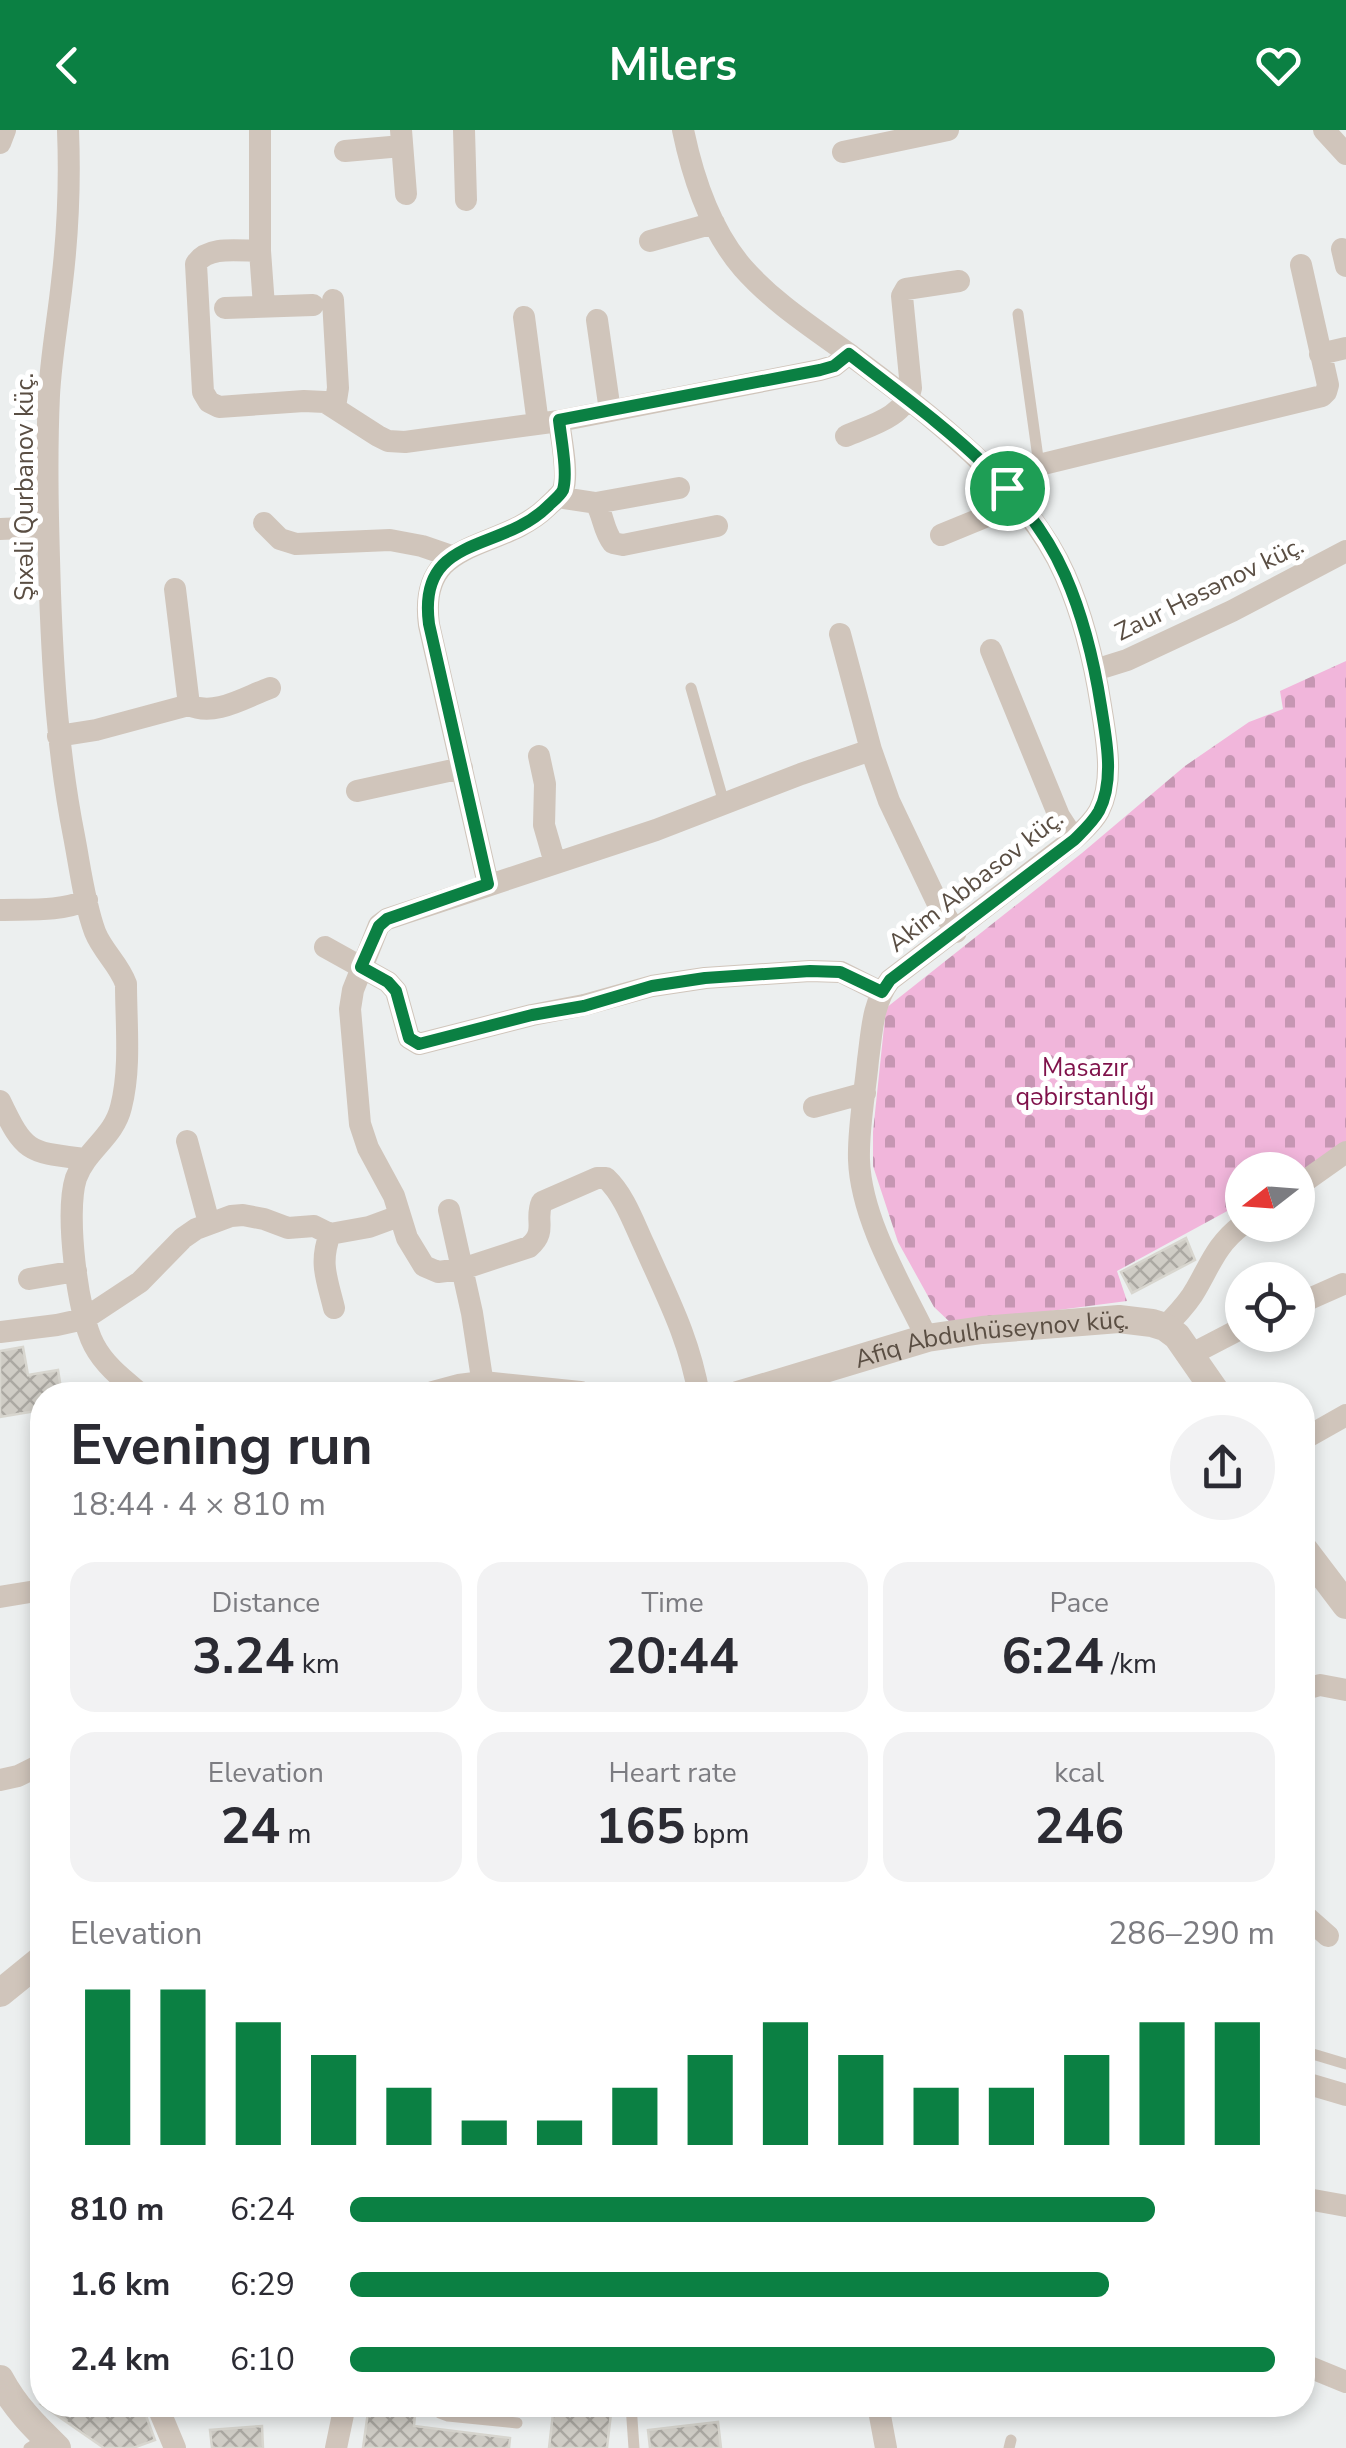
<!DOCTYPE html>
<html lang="en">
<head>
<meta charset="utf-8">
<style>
  body { margin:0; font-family:"Nunito Sans",sans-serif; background:#f2f2f3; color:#2b2b33; height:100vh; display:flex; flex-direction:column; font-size:38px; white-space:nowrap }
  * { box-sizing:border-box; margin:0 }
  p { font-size:32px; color:#7c7c81 }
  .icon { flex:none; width:55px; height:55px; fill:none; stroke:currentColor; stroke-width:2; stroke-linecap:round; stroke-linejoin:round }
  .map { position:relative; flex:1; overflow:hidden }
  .panel { position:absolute; left:30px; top:1252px; width:1285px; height:1035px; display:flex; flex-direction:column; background:#fff; border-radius:40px; box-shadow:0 5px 15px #0003 }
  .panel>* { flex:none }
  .needle { width:65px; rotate:253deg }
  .buttons { position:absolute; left:1225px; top:1022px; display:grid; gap:20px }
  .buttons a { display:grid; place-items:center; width:90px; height:90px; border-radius:50%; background:#fff; box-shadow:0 5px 15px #0003; font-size:50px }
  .pin { position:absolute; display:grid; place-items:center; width:85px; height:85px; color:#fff; margin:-42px; border:5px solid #fff; border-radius:50%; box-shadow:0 2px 10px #0007 }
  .round { display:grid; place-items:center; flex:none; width:105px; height:105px; border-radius:52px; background:#f2f2f3 }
  .summary { display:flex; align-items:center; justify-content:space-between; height:170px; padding:0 40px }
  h1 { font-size:55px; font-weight:700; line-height:75px }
  .stats { display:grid; grid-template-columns:repeat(3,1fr); gap:15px; height:170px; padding:10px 40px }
  .stats div { display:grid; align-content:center; border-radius:25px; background:#f2f2f3; text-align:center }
  .stats b { font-size:50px; font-weight:700 }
  .stats small { font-size:28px; font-weight:400 }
  .stats p { font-size:28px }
  .chart { height:280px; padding:20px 40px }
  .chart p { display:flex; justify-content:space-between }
  .chart svg { width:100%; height:180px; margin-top:10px; stroke:#0b8043; stroke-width:6 }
  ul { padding:0 40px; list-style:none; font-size:32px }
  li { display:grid; grid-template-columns:160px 120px 1fr; align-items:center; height:75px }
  li i { height:25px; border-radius:12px; background:#0b8043 }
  header { display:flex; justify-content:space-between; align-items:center; height:130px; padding:0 40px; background:#0b8043; color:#fff; font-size:45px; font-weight:700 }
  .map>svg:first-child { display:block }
</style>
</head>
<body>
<header><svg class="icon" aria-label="back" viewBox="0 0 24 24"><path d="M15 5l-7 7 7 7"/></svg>Milers<svg class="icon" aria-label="heart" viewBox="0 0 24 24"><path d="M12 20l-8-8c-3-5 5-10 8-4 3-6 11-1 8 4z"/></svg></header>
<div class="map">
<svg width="1346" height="2318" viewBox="0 0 1346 2318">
  <defs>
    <pattern id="cemetery-stones" width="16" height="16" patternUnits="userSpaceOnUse" patternTransform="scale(2.5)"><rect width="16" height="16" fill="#f1b6db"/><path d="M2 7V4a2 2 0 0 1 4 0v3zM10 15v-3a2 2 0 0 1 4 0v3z" fill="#c696b3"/></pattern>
    <pattern id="building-cross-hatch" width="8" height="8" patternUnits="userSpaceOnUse" patternTransform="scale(2.5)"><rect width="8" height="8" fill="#cfccc5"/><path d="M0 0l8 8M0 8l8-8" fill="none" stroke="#aba8a2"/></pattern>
  </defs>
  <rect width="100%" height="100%" fill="#ecefef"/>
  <path fill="url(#cemetery-stones)" d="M1346,531V1011L1298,1046V1040H1242V1073L1117,1141L1127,1171L952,1194L934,1177L898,1112L873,1036V1002L886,878L1082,723L1185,636L1249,592L1283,579L1280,561Z"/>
  <path fill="url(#building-cross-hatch)" stroke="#d8d6cf" stroke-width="2.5" d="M1186,1108L1195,1130L1132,1163L1121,1142Z
    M23,1217L28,1245L58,1240L62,1265H42V1280L0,1287V1221Z
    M42,2275H142L155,2310L133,2318H104Z
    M369,2275H416L414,2296L510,2308L509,2318H363Z
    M554,2275H612L607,2318H549Z
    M718,2292L721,2318H650L648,2300Z
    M262,2296L263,2318H212L210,2300Z"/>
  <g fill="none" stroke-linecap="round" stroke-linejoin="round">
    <path stroke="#d0c5bb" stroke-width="11" d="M1018,184L1039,335
      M691,558L724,673
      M1306,1922L1346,1934
      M439,2275L440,2283L448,2286L517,2293
      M631,2275L634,2318
      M29,2318L46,2307
      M1009,2318L1011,2310"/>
    <path stroke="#d0c5bb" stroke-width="22" d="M68,0C70,50 68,102 62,152C58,190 51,227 49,265C46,331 48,398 50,463C53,545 58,625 74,706C80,737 84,772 95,802C103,822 119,834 126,854C126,894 131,938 121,977C114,1007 86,1020 76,1048C65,1082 77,1183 94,1215C105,1236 124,1250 142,1265
      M260,0V121L264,176
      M401,0L406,64
      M464,0L466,70
      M683,0C693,48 711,101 743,138C774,173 812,197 849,224C925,281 1026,356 1065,445C1083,486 1094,531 1101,576C1106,608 1115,650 1099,681C1093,692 1083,701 1074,709L890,850C872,874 872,902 868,930C865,963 858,997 859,1030C861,1089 901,1155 927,1208
      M1324,0L1346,24
      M0,13L5,0
      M345,21L402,16
      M843,22L948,0
      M650,111L714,93
      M1342,119L1346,136
      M260,121C240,121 207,115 196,134L203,262L209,272L219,277L304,271L325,272L378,306L388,311L405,312L559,291L820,240L834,236L849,224
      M333,170L338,258L335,277
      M225,178L313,175
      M524,187L538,294
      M597,190L610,281
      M1320,224L1346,218
      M846,306C871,295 905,287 911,258L902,166L906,159L959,151
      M1007,358L1027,341L1039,335L1322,266L1326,262L1328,255L1301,135
      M557,367L596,373C604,387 603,400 613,413L623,415L717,396
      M596,373L679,358
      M264,393L280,409L296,414L390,410L422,416L451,426
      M0,399L48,397
      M941,405L1019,373
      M175,459L189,575
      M840,504L871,620
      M991,520L1059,686L1074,709
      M1095,540L1127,530L1232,481L1346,421
      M58,606L96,600L189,575C215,587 245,567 270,558
      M539,626L545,654L544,695L555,733
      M357,661L462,638
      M488,754L429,495C417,405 500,423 547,377C552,372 560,366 563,360C569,344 561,308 559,291
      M0,780C29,779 60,782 87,770
      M325,817L388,852L396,861L409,908L419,914L532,885L584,875L652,856L705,848L810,841L841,842L881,862
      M0,971C25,1024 29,1022 86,1029
      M814,977L865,963
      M187,1011L209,1093
      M1298,1056L1346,1022
      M449,1080L472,1183L483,1255
      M330,1104C319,1133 327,1149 334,1178
      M29,1149L76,1141
      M1298,1174L1343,1154
      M1165,1197C1176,1185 1188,1174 1196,1159C1211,1133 1217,1114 1242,1095
      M0,1202L57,1195L84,1189L140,1152L183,1108L196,1099L231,1086L243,1085L264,1089L288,1098L314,1096L330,1104L369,1097L399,1086
      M1192,1224L1242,1198
      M699,1265C689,1208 668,1169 645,1117C634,1094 625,1066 606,1048H597L542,1072C534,1090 548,1101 529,1117L462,1139L438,1142L424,1136L407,1108L394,1066L368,1018L360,994L350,879L353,860L379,795L387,789L656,700L801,644L871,620L889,671L938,774L956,802
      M1302,1310L1346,1285
      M0,1467L42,1460
      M1302,1560L1320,1555L1346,1560
      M0,1650L18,1646L42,1634
      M1302,1783L1328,1806
      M1302,1952L1346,1965
      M1302,2068L1346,2076
      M1302,2234L1346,2252
      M157,2275L175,2318
      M878,2275L886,2318
      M336,2318L345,2275"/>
    <g stroke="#d0c5bb" stroke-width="28">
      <path d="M433,1265L459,1258L483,1255L580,1265"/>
      <path id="s1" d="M738,1265L927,1208L982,1200L1119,1189L1152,1193L1165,1197L1177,1206L1218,1265"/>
      <path d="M1302,1417L1346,1475"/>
      <path d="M0,1863L42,1829"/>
      <path d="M0,2249C15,2277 34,2296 57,2318"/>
    </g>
  </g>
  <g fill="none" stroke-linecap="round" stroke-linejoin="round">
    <g stroke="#fff" stroke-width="20">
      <path id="route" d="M849,224C928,286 1023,349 1065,445C1083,486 1094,531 1101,576C1106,608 1115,650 1099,681C1093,692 1083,701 1074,710L890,850L882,862L840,842L810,841L705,848L652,856L584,876L532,885L419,914L409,908L396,861L388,852L361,837L379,796L387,789L488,754L429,494C417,404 500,423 547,377C552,372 560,366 563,360C568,343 561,309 559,290L820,240L834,236Z"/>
    </g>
    <use href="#route" stroke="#0b8043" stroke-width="12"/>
  </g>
  <g text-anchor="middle" stroke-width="10" stroke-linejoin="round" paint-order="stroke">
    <g font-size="25" fill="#5a4e43" stroke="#fff">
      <text transform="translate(24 357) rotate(-90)" y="9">Şıxəli Qurbanov küç.</text>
      <text transform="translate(1209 458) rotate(-26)" y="9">Zaur Həsənov küç.</text>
      <text transform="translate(975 750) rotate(-38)" y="9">Akim Abbasov küç.</text>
      <text dy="9" stroke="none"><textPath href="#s1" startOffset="262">Afiq Abdulhüseynov küç.</textPath></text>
    </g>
    <g font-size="25" fill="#7f114a" stroke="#fff">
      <text x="1085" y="946">Masazır<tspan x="1085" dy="29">qəbirstanlığı</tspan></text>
    </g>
  </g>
</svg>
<div class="buttons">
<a><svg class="needle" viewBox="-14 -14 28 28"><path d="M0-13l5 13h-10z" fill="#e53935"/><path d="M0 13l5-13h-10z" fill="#7c7c81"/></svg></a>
<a><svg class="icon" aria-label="locate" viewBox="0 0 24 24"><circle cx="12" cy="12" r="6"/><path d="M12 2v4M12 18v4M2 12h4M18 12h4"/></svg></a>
</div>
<div class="pin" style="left:1007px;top:358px;background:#1e9e55"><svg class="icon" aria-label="arrive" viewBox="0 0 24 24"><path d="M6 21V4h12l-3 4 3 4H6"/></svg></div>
<section class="panel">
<div class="summary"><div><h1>Evening run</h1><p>18:44 · 4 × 810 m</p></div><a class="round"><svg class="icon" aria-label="share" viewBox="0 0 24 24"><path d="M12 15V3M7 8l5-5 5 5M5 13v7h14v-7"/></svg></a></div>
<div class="stats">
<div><p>Distance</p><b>3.24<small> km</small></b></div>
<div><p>Time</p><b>20:44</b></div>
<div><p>Pace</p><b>6:24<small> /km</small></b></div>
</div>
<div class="stats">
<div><p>Elevation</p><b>24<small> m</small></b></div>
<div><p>Heart rate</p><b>165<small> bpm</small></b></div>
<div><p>kcal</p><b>246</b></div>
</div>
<div class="chart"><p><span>Elevation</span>286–290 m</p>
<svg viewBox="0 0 160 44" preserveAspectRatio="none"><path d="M5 44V6M15 44V6M25 44V14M35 44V22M45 44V30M55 44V38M65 44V38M75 44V30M85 44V22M95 44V14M105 44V22M115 44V30M125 44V30M135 44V22M145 44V14M155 44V14"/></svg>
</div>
<ul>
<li><b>810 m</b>6:24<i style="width:87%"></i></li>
<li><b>1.6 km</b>6:29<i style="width:82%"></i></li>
<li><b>2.4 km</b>6:10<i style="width:100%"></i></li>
</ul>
</section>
</div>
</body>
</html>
